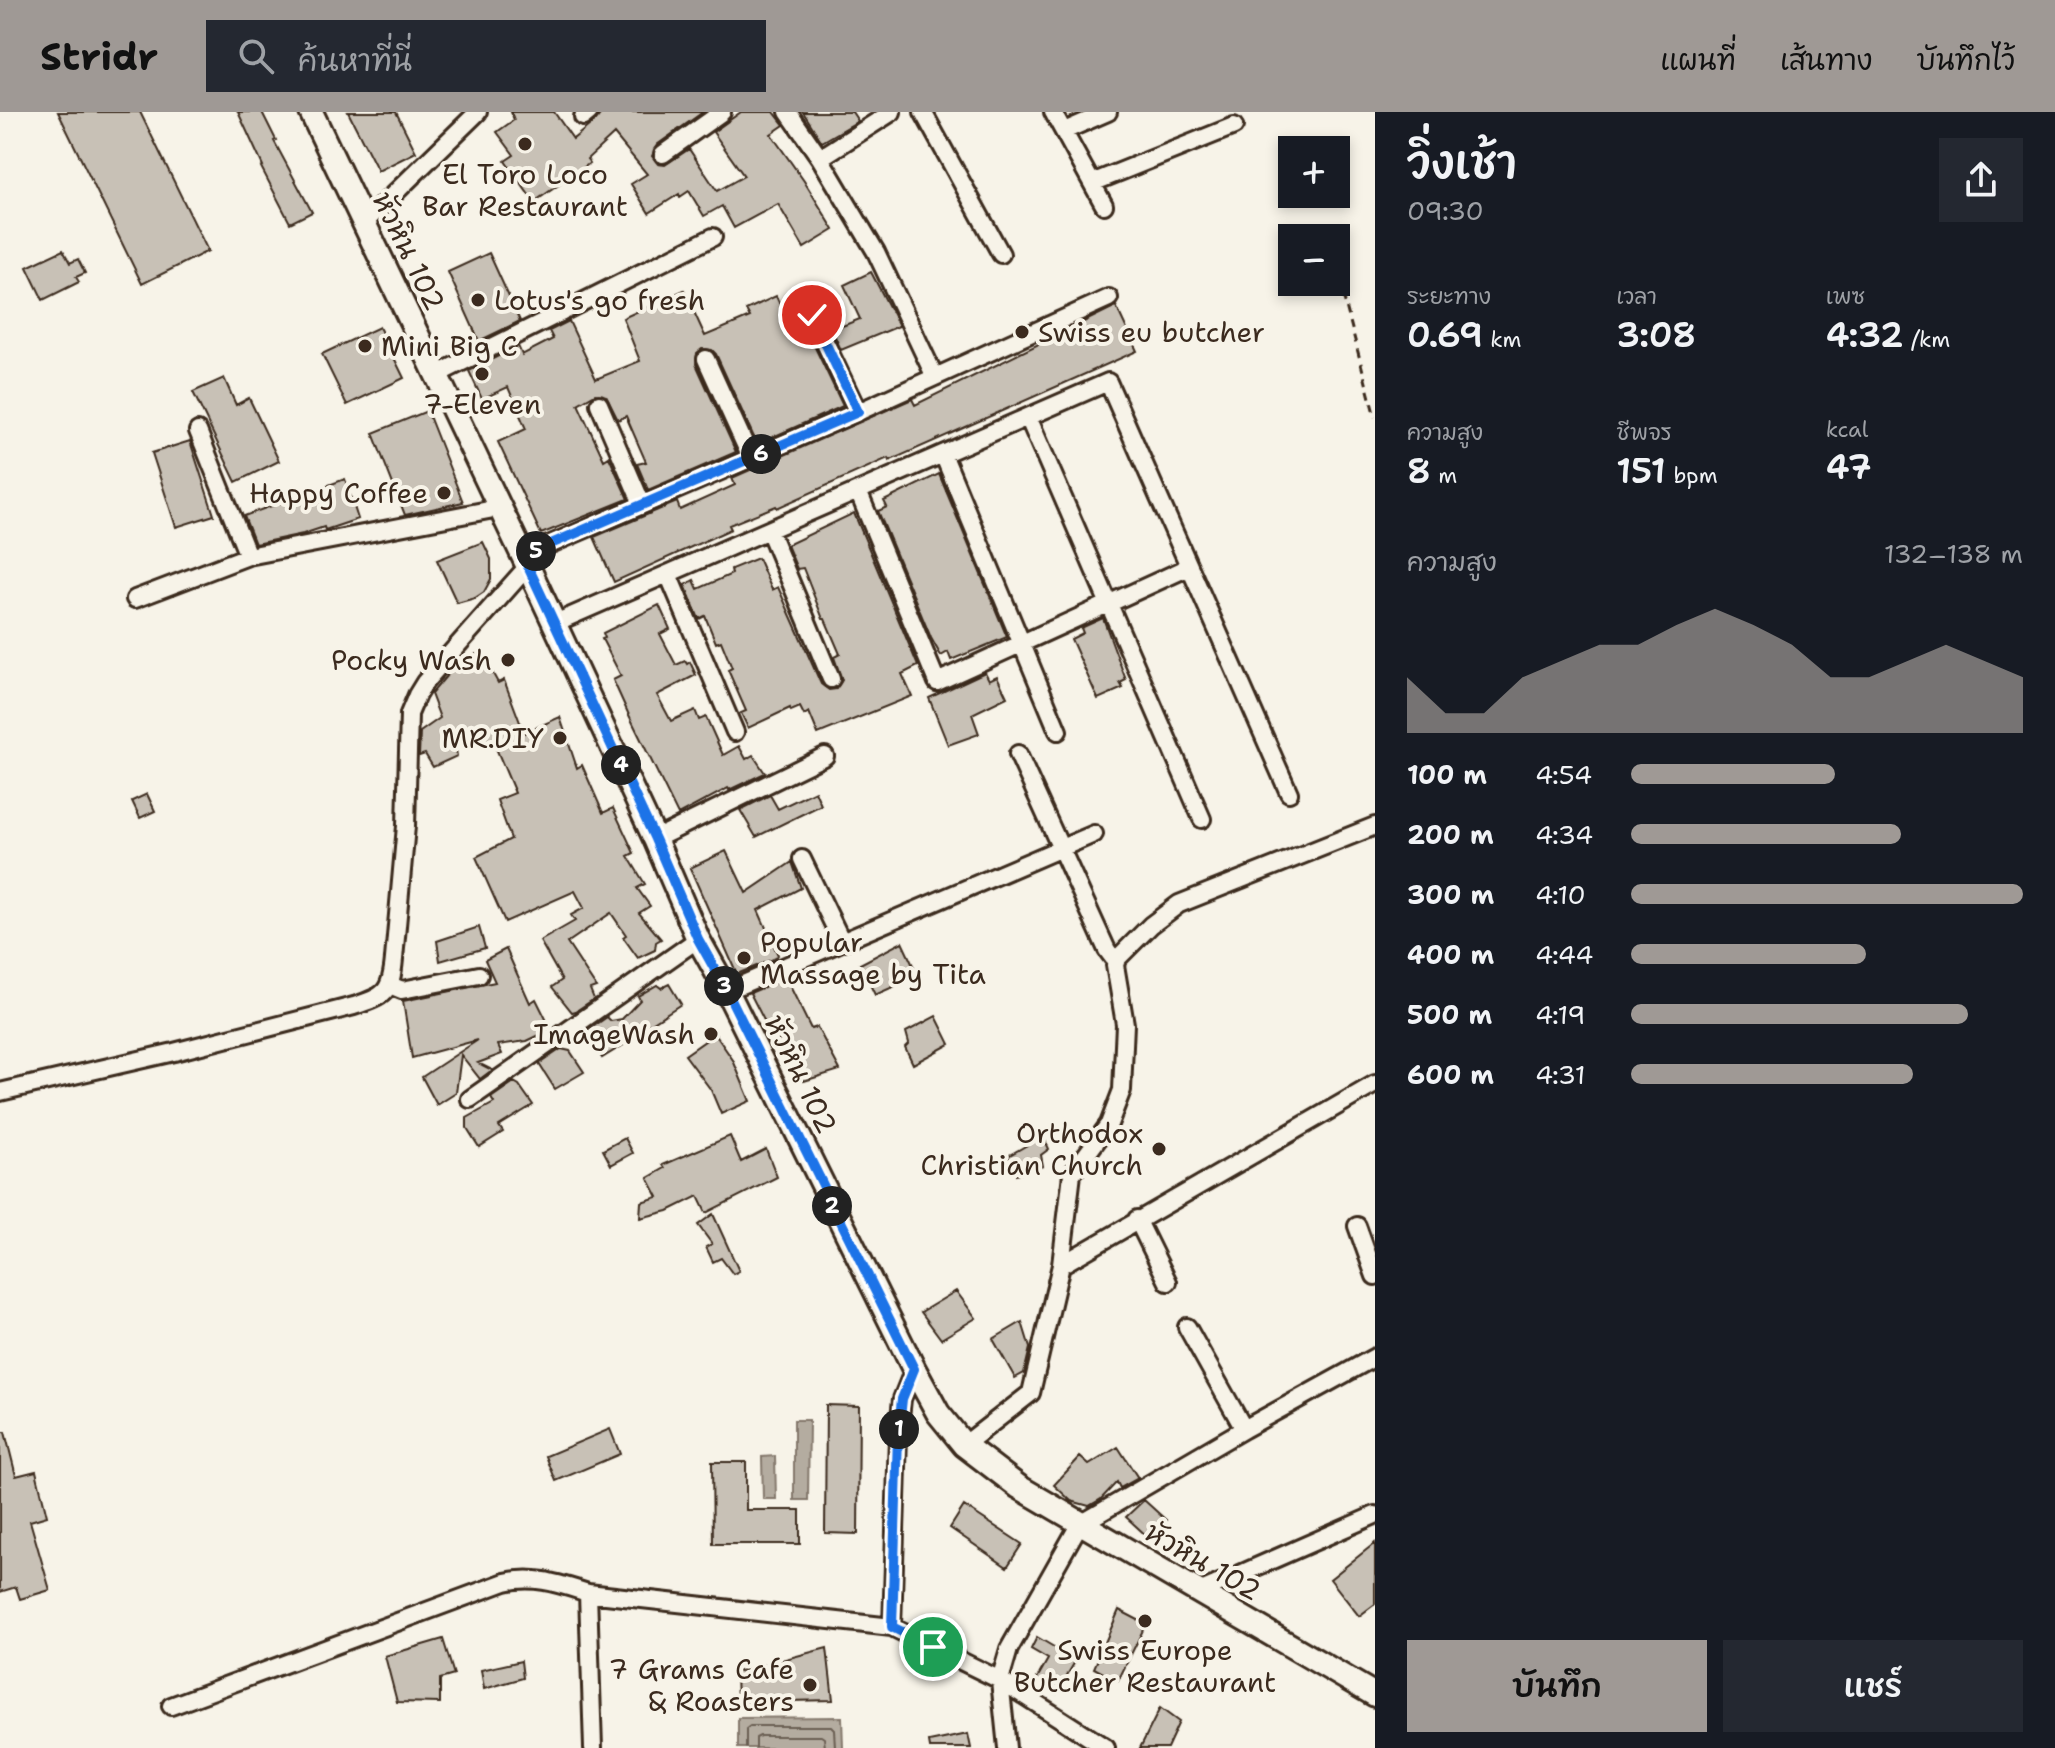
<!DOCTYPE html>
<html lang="th">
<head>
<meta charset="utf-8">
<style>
  body { margin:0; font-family:"Shantell Sans","Playpen Sans Thai",sans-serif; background:#242831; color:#f1f3f6; height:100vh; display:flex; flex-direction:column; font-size:30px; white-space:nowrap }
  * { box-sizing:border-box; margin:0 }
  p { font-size:26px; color:#9ea1a6 }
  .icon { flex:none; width:44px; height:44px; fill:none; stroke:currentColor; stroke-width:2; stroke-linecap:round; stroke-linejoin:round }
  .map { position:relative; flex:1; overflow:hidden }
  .panel { display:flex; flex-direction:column; background:#171b24; width:680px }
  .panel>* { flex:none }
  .buttons { position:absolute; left:1278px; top:24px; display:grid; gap:16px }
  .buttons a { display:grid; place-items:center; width:72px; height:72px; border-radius:0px; background:#171b24; box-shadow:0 4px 12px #0003; font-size:40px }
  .pin { position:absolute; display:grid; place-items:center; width:68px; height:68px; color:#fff; margin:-34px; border:4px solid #fff; border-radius:50%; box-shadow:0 2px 8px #0007 }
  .km { position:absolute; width:40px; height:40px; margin:-20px; border-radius:50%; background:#222; color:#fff; font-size:22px; line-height:40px; text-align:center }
  .round { display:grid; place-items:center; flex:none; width:84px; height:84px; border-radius:0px; background:#242831 }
  .head { display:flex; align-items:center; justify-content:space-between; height:136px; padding:0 32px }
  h1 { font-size:44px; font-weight:600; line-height:60px }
  .stats { display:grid; grid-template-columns:repeat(3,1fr); gap:12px; height:136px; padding:8px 32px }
  .stats div { display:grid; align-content:center }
  .stats b { font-size:34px; font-weight:600 }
  .stats small { font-size:22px; font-weight:400 }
  .stats p { font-size:22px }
  .chart { height:224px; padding:16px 32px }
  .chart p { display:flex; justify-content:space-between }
  .chart svg { width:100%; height:144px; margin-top:8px; fill:#9f9995; opacity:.7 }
  .cta { display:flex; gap:16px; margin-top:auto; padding:16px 32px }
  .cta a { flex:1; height:92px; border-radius:0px; background:#9f9995; color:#111; font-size:32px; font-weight:600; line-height:92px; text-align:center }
  .cta a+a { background:#242831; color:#f1f3f6 }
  ul { padding:0 32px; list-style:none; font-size:26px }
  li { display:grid; grid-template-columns:128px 96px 1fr; align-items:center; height:60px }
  li i { height:20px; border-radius:10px; background:#9f9995 }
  header { display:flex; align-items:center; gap:48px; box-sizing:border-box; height:112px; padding:0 40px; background:#9f9995; color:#111 }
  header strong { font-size:38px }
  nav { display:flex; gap:44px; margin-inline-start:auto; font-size:28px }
  .search { width:560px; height:72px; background:#242831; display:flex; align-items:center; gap:20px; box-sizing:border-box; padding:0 28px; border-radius:0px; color:#9ea1a6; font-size:30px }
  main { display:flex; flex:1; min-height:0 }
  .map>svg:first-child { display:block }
</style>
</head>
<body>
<header>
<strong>Stridr</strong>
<div class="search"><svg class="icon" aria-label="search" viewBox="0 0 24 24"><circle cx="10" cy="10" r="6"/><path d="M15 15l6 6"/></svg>ค้นหาที่นี่</div>
<nav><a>แผนที่</a><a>เส้นทาง</a><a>บันทึกไว้</a></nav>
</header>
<main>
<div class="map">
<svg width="1375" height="1636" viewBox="0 0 1375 1636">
  <rect width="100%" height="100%" fill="#f7f3e8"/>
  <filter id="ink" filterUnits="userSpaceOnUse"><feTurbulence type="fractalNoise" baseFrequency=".0125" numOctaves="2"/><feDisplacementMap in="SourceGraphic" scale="16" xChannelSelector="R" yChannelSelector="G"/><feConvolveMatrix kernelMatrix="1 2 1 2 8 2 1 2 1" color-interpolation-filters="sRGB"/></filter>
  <g filter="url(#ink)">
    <path fill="#b4aca0" stroke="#84786c" stroke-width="2" d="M794,1308H809L808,1388H794Z
      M775,1344L776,1387H763L762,1345Z
      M842,1605L843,1636H738V1606Z"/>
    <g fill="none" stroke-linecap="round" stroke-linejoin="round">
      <path stroke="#6b5e52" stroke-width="2" d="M746,1636V1617L750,1614H831L834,1617L835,1636
        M756,1636V1626L760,1624H821L824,1626L825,1636"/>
    </g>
    <path fill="#c8c1b6" stroke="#3b2a1e" stroke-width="2" d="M58,0H140L208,139L142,172Z
      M238,0H262L276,28L274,29L312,100L290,111L261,55L263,54Z
      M348,0H396L416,40L378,59Z
      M511,0H554L573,27L596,8L602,0H703L657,33L652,44L658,52L665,53L689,37L717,79L744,64L713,20L741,0H774L784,13L771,22L804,69L834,118L804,136L778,92L734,116L722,94L704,104L689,79L680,85L679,82L649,101L631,72L647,62L614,22L587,47L590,51L534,90L505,49L514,43L497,20L514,8Z
      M803,0H852L858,9L822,30Z
      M63,138L70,151L78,147L85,161L76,165L79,170L43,188L27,155Z
      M489,141L520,209L479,229L448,160Z
      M871,160L899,214L841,238L832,218L860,207L844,173Z
      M684,178L705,224L750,205L746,198L776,184L799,233L811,227L843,294L757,332L716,242L712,238L702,237L697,241L696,252L736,340L648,378L637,352L646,350L626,304L618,308L606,284L595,282L578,292L604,348L609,345L628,387L541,422L498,330L526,317L508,275L482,287L469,259L518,234L522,243L553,227L549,219L569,209L596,267L640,249L623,206Z
      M1116,194L1137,239L889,349L888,346L777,396L776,394L729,413L731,417L614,470L594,425L677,390L680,398L735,373L732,366L912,287L915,293Z
      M379,215L404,266L347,293L322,242Z
      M224,266L236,293L249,286L279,349L236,370L193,280Z
      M427,299L463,390L405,403L373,321Z
      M190,329L214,403L176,415L152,341Z
      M939,362L1007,525L951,548L948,540L941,544L931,526L878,399L887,395L884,389Z
      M345,367L358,407L325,418L324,415L303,422L255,432L244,404Z
      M854,401L918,554L902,562L912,584L818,622L809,600L804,603L800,595L791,599L790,596L748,616L741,601L746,599L728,558L732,556L721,529L716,531L705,504L699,507L685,473L694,468L698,477L732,462L731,457L758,446L772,478L778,475L821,572L829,578L836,577L842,568L834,545L840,542L825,507H823L803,456L797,457L787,433Z
      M483,430L491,447V467L484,480L475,486L457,491L437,448Z
      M659,493L670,517L660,522L676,553L685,549L687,552L690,550L696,563L657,583L671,609L695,598L699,608L706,605L723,643L739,634L746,647L753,643L765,661L729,678L728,676L678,703L628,601L613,568L621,564L602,527L605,526L603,521Z
      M1103,506L1126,568L1120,571L1123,576L1098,587L1071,527L1083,521L1081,516Z
      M481,540L498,571L504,568L524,621L560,605L577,656L582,653L603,701L613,696L634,741L628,744L645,772L637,776L650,794L639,801L661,827L656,830L655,838L638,846L623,825L626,823L611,801L567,831L596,875L590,877L594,887L576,899L572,900L552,875L562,868L540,829L575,809L571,803L584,796L575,779L505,810L476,745L511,727L497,688L515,681L493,629L487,632L479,615L454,627L457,644L433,655L425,642L419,644L420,620L440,606L431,582L458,550Z
      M985,560L989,568L997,564L1007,585L972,602L979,622L948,633L929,586Z
      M815,679L821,693L756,725L740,698L770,683L778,697Z
      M147,682L155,699L140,706L132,689Z
      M726,739L746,781L792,750L801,776L758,798L778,843L776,846L737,862L690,756Z
      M479,815L485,836L440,849L437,829Z
      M902,830L918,864L875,883L860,852Z
      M506,837L530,891L536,887L547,909L543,913L546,920L527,929L498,933L502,942L478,951L492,958L480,967L461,943L456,981L437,993L422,965L478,928L412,946L403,889L495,870L485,848Z
      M786,866L811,917L817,915L840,958L804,969L784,926L775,930L750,881Z
      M669,872L681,892L632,924L633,927L602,946L587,919L607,905L611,909L622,907L640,888L638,884L657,873L661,876Z
      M936,904L950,932L913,952L905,935L909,931L906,920Z
      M715,922L733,948L750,989L721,1002L711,978L685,943Z
      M561,937L570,939L584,960L555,977L539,952Z
      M514,970L519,973L533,993L499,1014L503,1020L479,1035L467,1016V1006L494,991L491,986Z
      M730,1024L741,1050L766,1037L777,1065L706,1101L698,1084L668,1099L640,1106L641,1090L658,1085L648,1066L665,1056L663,1053Z
      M1043,1024L1049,1037L1041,1043L1043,1054L1016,1063L1008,1044Z
      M625,1026L633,1041L611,1053L603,1038Z
      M713,1102L739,1159L733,1162L721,1146L713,1150L706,1135L712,1132L698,1113Z
      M956,1179L976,1206L941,1227L921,1200Z
      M1022,1210L1030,1236L1024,1261L1015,1266L993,1227Z
      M826,1293L859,1294L858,1422L825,1421Z
      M610,1317L620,1342L556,1369L546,1344Z
      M0,1320H5L16,1364L36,1359L47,1404L30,1409L50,1478L20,1487L16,1475L0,1480Z
      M1118,1335L1138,1366L1120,1376L1117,1370L1101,1387L1089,1394L1071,1389L1054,1373L1080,1345L1089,1353Z
      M712,1350H746V1398H800V1432H713Z
      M1144,1388L1166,1408L1149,1426L1126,1405Z
      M964,1394L1022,1432L1007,1455L950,1416Z
      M1375,1431V1492L1359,1504L1330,1467Z
      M1119,1498L1146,1512L1118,1569L1094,1556Z
      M1037,1525L1076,1548L1056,1582L1035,1570L1048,1547L1031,1537Z
      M443,1527L454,1563L440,1567V1591L397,1590L385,1544Z
      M827,1536L833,1588L737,1590L736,1560Z
      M521,1549L523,1566L484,1577L481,1558Z
      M1160,1596L1179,1610L1167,1636H1140Z
      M968,1622L971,1636H930L929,1630Z"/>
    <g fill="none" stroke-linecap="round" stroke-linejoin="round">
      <g stroke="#3b2a1e" stroke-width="22">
        <path id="minor" d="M788,0L820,46L876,140L935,265
          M923,0L1001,142
          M1053,0L1104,93
          M583,5L589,0
          M1064,19L1108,0
          M663,42L722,0
          M820,46L892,0
          M1092,71L1234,14
          M363,112L478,0
          M812,203L858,300
          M706,247L751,346
          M436,263L713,125
          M599,292L642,392
          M1028,305L1202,707
          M198,319L248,444
          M943,342L1058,619
          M858,379L937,570L1189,455
          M769,418L831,567
          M523,444L858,300L1109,186
          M668,462L735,620
          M135,487L248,444L499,396
          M555,511L1108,270L1289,681
          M1018,642L1107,838L1116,850
          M655,727L825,644
          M802,747L841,828
          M390,873L402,878L479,863
          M727,879L1094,722
          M0,980L174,940L354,894C385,884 391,881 394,847L406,714L409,602L417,583L425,570L528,454
          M470,987L698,827
          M1137,1107L1168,1170
          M1357,1114L1375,1164
          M1061,1153L1375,972
          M1187,1215L1244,1317
          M964,1333L1031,1281L1061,1153L1072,1062L1109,1012L1122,978L1125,912L1115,853L1117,847L1151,813L1179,792L1375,714
          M1199,1480L1375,1403
          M892,1515L898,1324L902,1287L914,1257
          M171,1594L505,1470C535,1463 559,1472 588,1481
          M593,1636L588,1481L892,1515L1000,1568L1106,1636
          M1007,1636L1000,1568L1009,1537L1079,1413L1244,1317L1375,1245"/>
      </g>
      <g stroke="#3b2a1e" stroke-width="28">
        <path id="tertiary" d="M311,0L523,444L655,727L698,827L727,879L914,1257L938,1301L964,1333L1019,1375L1375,1583"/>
      </g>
      <path stroke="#3b2a1e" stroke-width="3" stroke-dasharray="8 6" stroke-linecap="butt" d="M1336,156L1375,305"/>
      <use href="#minor" stroke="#f7f3e8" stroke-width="16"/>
      <use href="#tertiary" stroke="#f7f3e8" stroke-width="22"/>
    </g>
  </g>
  <g fill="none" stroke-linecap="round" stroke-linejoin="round" filter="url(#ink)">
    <g stroke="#fff" stroke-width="16">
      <path id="route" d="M812,203L858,300L523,444L655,727L698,827L727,879L914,1257L902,1287L898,1324L892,1515L933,1535"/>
    </g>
    <use href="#route" stroke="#1a73e8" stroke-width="10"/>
  </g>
  <g fill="#3b2a1e" stroke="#f7f3e8" stroke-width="3">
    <circle cx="525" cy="32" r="8"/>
    <circle cx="478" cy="188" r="8"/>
    <circle cx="1022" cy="220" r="8"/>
    <circle cx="365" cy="234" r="8"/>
    <circle cx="482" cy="262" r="8"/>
    <circle cx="444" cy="381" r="8"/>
    <circle cx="508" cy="548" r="8"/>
    <circle cx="560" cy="626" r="8"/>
    <circle cx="744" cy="846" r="8"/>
    <circle cx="711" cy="922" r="8"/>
    <circle cx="1159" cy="1037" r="8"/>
    <circle cx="1145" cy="1509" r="8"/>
    <circle cx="810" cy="1573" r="8"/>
  </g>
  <g text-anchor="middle" stroke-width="8" stroke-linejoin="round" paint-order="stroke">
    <g font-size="28" fill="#3b2a1e" stroke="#f7f3e8" text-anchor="end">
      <text x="525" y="72" text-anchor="middle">El Toro Loco<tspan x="525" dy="32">Bar Restaurant</tspan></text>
      <text x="494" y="198" text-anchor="start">Lotus's go fresh</text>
      <text x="1038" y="230" text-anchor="start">Swiss eu butcher</text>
      <text x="381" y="244" text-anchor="start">Mini Big C</text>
      <text x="482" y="302" text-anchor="middle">7-Eleven</text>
      <text x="428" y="391">Happy Coffee</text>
      <text x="492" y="558">Pocky Wash</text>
      <text x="544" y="636">MR.DIY</text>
      <text x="760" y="840" text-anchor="start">Popular<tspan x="760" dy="32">Massage by Tita</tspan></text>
      <text x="695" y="932">ImageWash</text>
      <text x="1143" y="1031">Orthodox<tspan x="1143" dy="32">Christian Church</tspan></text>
      <text x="1145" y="1548" text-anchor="middle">Swiss Europe<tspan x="1145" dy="32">Butcher Restaurant</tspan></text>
      <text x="794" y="1567">7 Grams Cafe<tspan x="794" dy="32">&amp; Roasters</tspan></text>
    </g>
    <g font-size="28" fill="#3b2a1e" stroke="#f7f3e8">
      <text transform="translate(409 139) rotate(64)" y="10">หัวหิน 102</text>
      <text transform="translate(801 962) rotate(64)" y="10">หัวหิน 102</text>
      <text transform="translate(1203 1449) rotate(30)" y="10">หัวหิน 102</text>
    </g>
  </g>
</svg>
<div class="buttons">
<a>+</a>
<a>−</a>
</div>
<div class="pin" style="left:933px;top:1535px;background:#1e9e55"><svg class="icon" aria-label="arrive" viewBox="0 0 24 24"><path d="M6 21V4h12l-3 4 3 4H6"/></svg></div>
<div class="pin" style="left:812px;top:203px;background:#d93025"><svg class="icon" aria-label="check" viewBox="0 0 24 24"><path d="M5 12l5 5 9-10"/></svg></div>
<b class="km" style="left:899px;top:1317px">1</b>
<b class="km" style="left:832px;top:1094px">2</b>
<b class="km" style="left:724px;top:874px">3</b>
<b class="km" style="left:621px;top:653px">4</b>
<b class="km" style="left:536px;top:439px">5</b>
<b class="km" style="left:761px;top:342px">6</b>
</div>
<section class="panel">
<div class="head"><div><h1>วิ่งเช้า</h1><p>09:30</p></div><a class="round"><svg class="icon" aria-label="share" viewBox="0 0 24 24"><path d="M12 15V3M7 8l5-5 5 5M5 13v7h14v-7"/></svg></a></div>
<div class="stats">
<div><p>ระยะทาง</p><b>0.69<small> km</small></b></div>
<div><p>เวลา</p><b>3:08</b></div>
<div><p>เพซ</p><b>4:32<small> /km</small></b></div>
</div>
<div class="stats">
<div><p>ความสูง</p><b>8<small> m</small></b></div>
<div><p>ชีพจร</p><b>151<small> bpm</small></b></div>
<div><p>kcal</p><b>47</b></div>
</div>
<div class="chart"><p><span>ความสูง</span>132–138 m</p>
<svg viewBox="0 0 160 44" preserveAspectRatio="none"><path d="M0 44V27L10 38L20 38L30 27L40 22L50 17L60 17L70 11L80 6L90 11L100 17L110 27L120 27L130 22L140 17L150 22L160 27V44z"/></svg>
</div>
<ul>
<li><b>100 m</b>4:54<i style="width:52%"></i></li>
<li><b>200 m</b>4:34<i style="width:69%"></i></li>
<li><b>300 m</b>4:10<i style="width:100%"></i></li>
<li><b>400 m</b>4:44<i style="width:60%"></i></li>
<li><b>500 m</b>4:19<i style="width:86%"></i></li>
<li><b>600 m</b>4:31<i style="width:72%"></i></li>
</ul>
<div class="cta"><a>บันทึก</a><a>แชร์</a></div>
</section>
</main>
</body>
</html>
